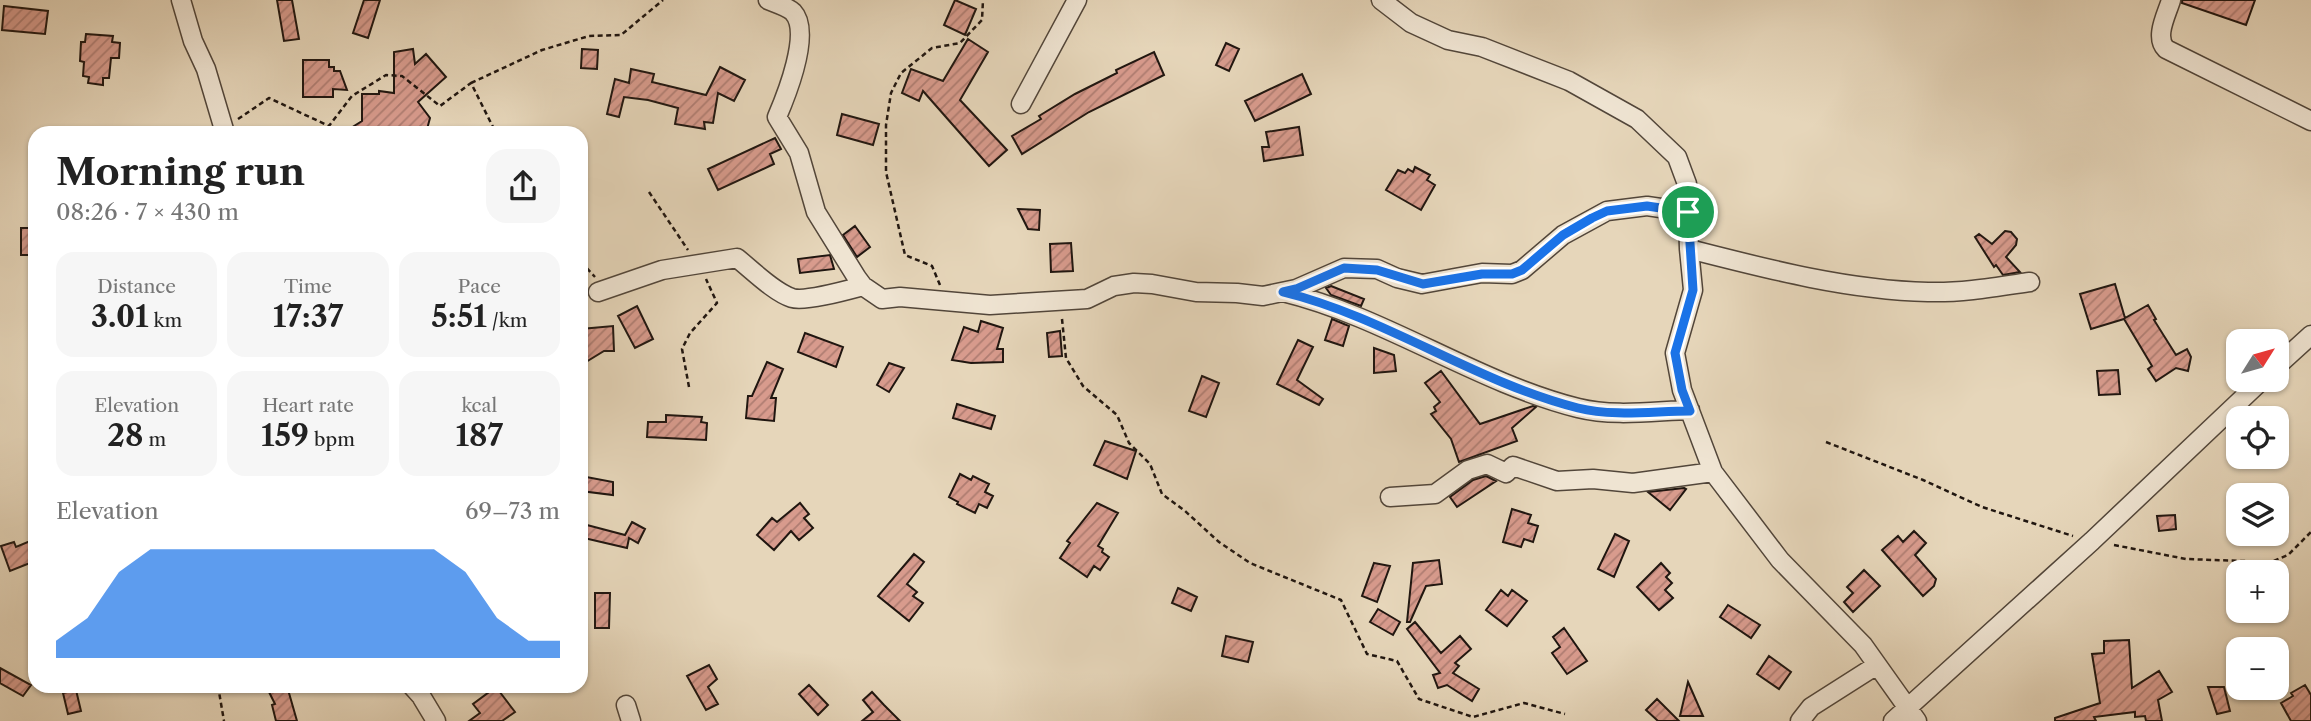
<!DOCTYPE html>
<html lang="en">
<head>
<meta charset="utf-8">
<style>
  body { margin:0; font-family:"Libre Caslon Text",serif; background:#f6f6f6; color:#222; height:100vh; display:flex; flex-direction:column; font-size:26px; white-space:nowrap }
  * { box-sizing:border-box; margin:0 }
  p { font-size:23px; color:#767676 }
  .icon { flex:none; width:38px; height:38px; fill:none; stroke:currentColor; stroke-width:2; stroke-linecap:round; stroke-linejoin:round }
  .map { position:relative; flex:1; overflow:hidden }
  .drawer { position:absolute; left:28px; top:126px; width:560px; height:567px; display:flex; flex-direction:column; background:#fff; border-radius:21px; box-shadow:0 2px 5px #0004 }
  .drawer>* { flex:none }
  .needle { width:46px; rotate:53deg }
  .buttons { position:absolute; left:2226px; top:329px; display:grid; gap:14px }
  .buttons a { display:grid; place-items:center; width:63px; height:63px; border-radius:14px; background:#fff; box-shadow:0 2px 5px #0004; font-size:35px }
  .pin { position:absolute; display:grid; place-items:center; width:60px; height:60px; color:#fff; margin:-30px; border:4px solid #fff; border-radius:50%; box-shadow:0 2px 7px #0007 }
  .round { display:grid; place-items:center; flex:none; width:74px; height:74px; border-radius:21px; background:#f6f6f6 }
  .headline { display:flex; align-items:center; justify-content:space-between; height:119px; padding:0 28px }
  h1 { font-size:38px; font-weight:700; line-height:52px }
  .metrics { display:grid; grid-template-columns:repeat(3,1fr); gap:10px; height:119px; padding:7px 28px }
  .metrics div { display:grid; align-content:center; border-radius:18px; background:#f6f6f6; text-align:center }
  .metrics b { font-size:30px; font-weight:700 }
  .metrics small { font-size:19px; font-weight:400 }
  .metrics p { font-size:19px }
  .chart { height:196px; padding:14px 28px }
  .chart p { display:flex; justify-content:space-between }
  .chart svg { width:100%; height:126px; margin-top:7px; fill:#1a73e8; opacity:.7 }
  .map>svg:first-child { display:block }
</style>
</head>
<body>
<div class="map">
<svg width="2311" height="721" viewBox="0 0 2311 721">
  <defs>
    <pattern id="building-hatch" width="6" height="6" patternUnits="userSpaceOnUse" patternTransform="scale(1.75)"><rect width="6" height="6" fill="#d89b8d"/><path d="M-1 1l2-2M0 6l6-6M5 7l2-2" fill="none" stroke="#af7d72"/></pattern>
  </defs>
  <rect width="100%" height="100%" fill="#e6d6ba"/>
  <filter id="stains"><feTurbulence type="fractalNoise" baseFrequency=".00286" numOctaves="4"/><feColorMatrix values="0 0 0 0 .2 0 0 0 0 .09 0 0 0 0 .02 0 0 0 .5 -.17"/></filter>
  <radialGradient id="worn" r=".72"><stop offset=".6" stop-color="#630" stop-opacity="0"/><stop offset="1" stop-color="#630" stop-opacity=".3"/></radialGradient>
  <path fill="url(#building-hatch)" stroke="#201610" stroke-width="2" d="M277,0H292L299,39L284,41Z
    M364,0H380L368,38L353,33Z
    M955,0L976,9L965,35L944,25Z
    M2182,0H2255L2246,25L2182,3Z
    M4,6L48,11L45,34L2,30Z
    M86,34L113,36L112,42L120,43L119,58H111L109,78H103V85L88,83L89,77L83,76L84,62L80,61L81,42H85Z
    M968,39L988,52L960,100L1007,150L989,166L923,91L919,101L902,93L911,69L943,81Z
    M1226,43L1239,49L1229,71L1216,65Z
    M413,49L415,64L426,54L446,77L418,102L430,118L426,133H343L362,121V94H379V91L394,93V52Z
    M582,49L598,50L597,69L581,68Z
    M1154,52L1164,75L1089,112L1022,154L1012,136L1041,119L1039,116L1075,94L1117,73L1116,70Z
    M303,60H329V67H334V71H340L347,90L333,89V97H303Z
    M720,67L745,80L734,101L718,93L713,123L704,122L705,129L675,124L678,108L648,100L624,97L619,117L607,114L615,79L629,83L631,69L654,74L652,82L706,95Z
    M1302,74L1311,94L1255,121L1245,101Z
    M842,114L879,124L873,145L837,135Z
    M1299,127L1303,155L1264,161L1262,147H1269L1266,132Z
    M775,138L781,149L770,154L774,164L718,190L708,169Z
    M1415,167L1430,175L1427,180L1435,185L1421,210L1386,190L1398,170L1405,173L1408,169L1413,172Z
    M1018,209L1040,210L1039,230L1028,229Z
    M855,226L870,247L857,257L843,235Z
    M21,228H35V255H21Z
    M2005,231L2011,232L2017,239L2016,245L2006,257L2020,272L2003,275L1996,265L1994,267L1975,237L1979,234L1992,244Z
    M1071,243L1073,271L1051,272L1050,244Z
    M830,255L834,269L800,273L798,259Z
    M2115,284L2125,318L2148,305L2156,319L2154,320L2176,355L2187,349L2191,357L2188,371L2176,368L2156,381L2148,369L2152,366L2124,319L2091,329L2080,294Z
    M1331,286L1364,299L1361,306L1331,295L1326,288Z
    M637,306L653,339L635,348L618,316Z
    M1332,319L1349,326L1343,346L1325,340Z
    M981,321L1003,328L997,349H1003V362L971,363L952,360L964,327L978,332Z
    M613,326L614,351H604L581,365V329Z
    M1060,331L1062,356L1049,357L1047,333Z
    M805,333L843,347L836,367L798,352Z
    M1298,340L1313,347L1297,380L1323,399L1319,405L1277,384Z
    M1374,348L1394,355L1396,371L1374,373Z
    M767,362L783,369L771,398H776L774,421L746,418L748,396H752Z
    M889,363L904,368L889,392L877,385Z
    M2118,370L2120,394L2099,395L2097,371Z
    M1441,371L1480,424L1533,406L1536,407L1512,428L1517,441L1459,462L1451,439L1431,414L1436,411L1434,407L1440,402L1425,383Z
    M1202,376L1219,383L1206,417L1189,411Z
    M957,404L995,416L991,429L953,418Z
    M666,415L702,417L701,422L707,423L706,440L647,437L648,422H666Z
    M1105,441L1136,451L1127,479L1094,465Z
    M960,474L971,480L973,476L989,484L985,492L993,496L987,508L979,504L975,513L957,504L958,502L949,497Z
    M581,476L613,482V495L581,491Z
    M1486,476L1496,481L1457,507L1450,497L1473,480Z
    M1684,488L1686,489L1670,510L1648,492Z
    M800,503L809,514L804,518L813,528L799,540L791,531L774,550L757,535L772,518L777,522Z
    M1097,503L1118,513L1098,546L1103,549L1102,552L1109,557L1100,570L1094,566L1087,577L1060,558L1070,543L1067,541Z
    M1512,509L1531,515L1528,523L1538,526L1533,542L1524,539L1521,547L1503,542Z
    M2175,515L2176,529L2159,531L2157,516Z
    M632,522L645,529L638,543L629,538L627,548L584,538L587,525L625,535Z
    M1914,531L1926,543L1915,555L1936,579L1934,586L1923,596L1882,550L1898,536L1903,542Z
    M1615,534L1629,541L1614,577L1598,569Z
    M35,539V561L10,571L1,546L14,542L16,547Z
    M914,554L924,562L907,584L917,592L913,596L923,603L909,621L878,596Z
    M1439,560L1442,584L1426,586L1410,622H1407L1413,563Z
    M1374,563L1390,566L1377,602L1362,596Z
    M1661,563L1670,573L1666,577L1672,583L1665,590L1673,598L1659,610L1637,587Z
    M1864,570L1880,586L1853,612L1844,602L1853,593L1847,587Z
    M1178,588L1197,597L1191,611L1172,603Z
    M1501,590L1508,596L1512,590L1527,601L1507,626L1486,610Z
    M595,593H610L609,628H595Z
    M1728,605L1760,625L1751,638L1720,617Z
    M1378,609L1400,622L1393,635L1370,622Z
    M1415,622L1441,653L1460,636L1471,649L1455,663L1459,666L1453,673L1479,689L1472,701L1447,685L1438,688L1433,675L1440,673L1407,629Z
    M1564,628L1587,661L1567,674L1552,653L1560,647L1553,637Z
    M1226,636L1253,642L1248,662L1222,656Z
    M2129,640L2132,688L2159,671L2172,692L2158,700L2162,721H2146L2145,716L2135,717V712L2094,717L2096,721H2055V718L2100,703L2092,654L2104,653V641Z
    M1769,656L1791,672L1779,689L1757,674Z
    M709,665L717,679L708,687L718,704L706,710L687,676Z
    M0,668L31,685L23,696L0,683Z
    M1688,682L1703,716H1680Z
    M809,685L828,705L818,715L799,694Z
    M2305,685L2311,695V721H2291L2281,703L2293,696L2291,693Z
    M266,686H287L297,721H276L272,705L275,704Z
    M496,687L515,712L502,721H469L480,713L473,704Z
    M2208,687H2224L2230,711L2217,714Z
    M76,690L81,711L68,714L63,693Z
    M872,692L884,705L900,721H862L873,712L863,700Z
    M1657,699L1679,721H1658L1646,710Z"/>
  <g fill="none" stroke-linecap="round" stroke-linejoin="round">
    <g stroke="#52463a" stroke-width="21">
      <path id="minor" d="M181,0L193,41L206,69L225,133
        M768,0C775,3 788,7 793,12C812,32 786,96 777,117L799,153L816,212L857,278L863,286L882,299L900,297L990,305L1087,299L1114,286L1134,283L1152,284L1196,292L1237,293L1263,296L1296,289L1344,268L1377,269L1397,278L1422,284L1482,273L1512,274L1522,270L1563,235L1607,211L1647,206L1688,212
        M1381,0L1411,23L1448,40L1482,47L1569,81L1637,119L1677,157L1687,184L1689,249L1693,290L1675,353L1682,390L1713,472L1780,560L1863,645L1917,721
        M2171,0C2167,14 2154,37 2166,49L2311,121
        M1021,104L1077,0
        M1689,249C1767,269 1847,290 1928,292C1962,293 1996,287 2030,282
        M598,292L662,270L737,258C752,270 774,292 792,298C805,302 848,290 863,286
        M1283,292C1386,317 1475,382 1578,408C1614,417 1654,411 1690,410
        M2277,366L2311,335
        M1390,497L1435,494L1468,470L1487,464L1506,473L1513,466L1557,481L1593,479L1633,483L1713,472
        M412,686L421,696L436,721
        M626,705L631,721
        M1800,721L1811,707L1877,665
        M1893,721L2092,541L2262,380"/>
    </g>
    <path stroke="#201610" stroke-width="2.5" stroke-dasharray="5 3.5" stroke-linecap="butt" d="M471,83L542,50L589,36L621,35L663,0
      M238,119L269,98L329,126L352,96L386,75L402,76L440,106L471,83L496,133
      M649,192L688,250
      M581,262L595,277
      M940,285L932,266L905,255L886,172V125L891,93L901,73L932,48L960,43L982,20L983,0
      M1062,319L1066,358L1083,386L1117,415L1129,443L1150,464L1162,494L1185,511L1219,542L1250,563L1341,600L1367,654L1397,661L1419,699L1473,717L1524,703L1565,714
      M689,387L682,349L690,333L717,303L706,279
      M1826,442L1923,480L1982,507L2073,536
      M2114,545L2186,559L2271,562L2288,555L2311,532
      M218,686L224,721"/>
    <use href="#minor" stroke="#efe4d2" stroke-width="18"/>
  </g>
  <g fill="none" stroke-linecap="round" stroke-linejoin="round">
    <g stroke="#fff" stroke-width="14">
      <path id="route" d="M1647,206L1688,212L1693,290L1675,353L1682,390L1690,411C1654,411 1614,417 1578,408C1475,382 1386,317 1283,292L1296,289L1344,268L1377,270L1423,284L1482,274H1512L1522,270L1563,235L1592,218L1607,211Z"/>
    </g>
    <use href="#route" stroke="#1a73e8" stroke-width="9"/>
  </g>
  <rect width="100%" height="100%" filter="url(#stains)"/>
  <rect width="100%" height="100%" fill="url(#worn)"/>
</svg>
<div class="buttons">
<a><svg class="needle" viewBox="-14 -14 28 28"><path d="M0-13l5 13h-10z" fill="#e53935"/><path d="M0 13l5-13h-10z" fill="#767676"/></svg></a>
<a><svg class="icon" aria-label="locate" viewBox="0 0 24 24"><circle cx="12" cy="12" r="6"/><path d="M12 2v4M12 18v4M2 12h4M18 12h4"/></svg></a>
<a><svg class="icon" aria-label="layers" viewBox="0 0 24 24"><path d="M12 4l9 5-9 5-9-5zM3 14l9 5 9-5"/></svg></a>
<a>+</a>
<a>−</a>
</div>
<div class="pin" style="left:1688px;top:212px;background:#1e9e55"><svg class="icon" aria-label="arrive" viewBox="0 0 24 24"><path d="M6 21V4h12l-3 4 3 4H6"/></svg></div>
<section class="drawer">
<div class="headline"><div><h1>Morning run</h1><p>08:26 · 7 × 430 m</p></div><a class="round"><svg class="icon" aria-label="share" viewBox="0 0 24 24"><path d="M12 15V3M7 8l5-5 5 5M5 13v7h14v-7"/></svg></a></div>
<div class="metrics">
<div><p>Distance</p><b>3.01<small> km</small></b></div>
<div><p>Time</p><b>17:37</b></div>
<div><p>Pace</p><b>5:51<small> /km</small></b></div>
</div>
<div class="metrics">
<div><p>Elevation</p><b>28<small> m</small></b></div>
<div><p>Heart rate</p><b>159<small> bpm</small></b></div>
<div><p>kcal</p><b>187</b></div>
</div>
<div class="chart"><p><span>Elevation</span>69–73 m</p>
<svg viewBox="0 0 160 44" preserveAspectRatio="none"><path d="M0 44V38L10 30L20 14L30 6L40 6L50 6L60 6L70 6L80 6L90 6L100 6L110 6L120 6L130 14L140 30L150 38L160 38V44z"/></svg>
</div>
</section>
</div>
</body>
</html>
